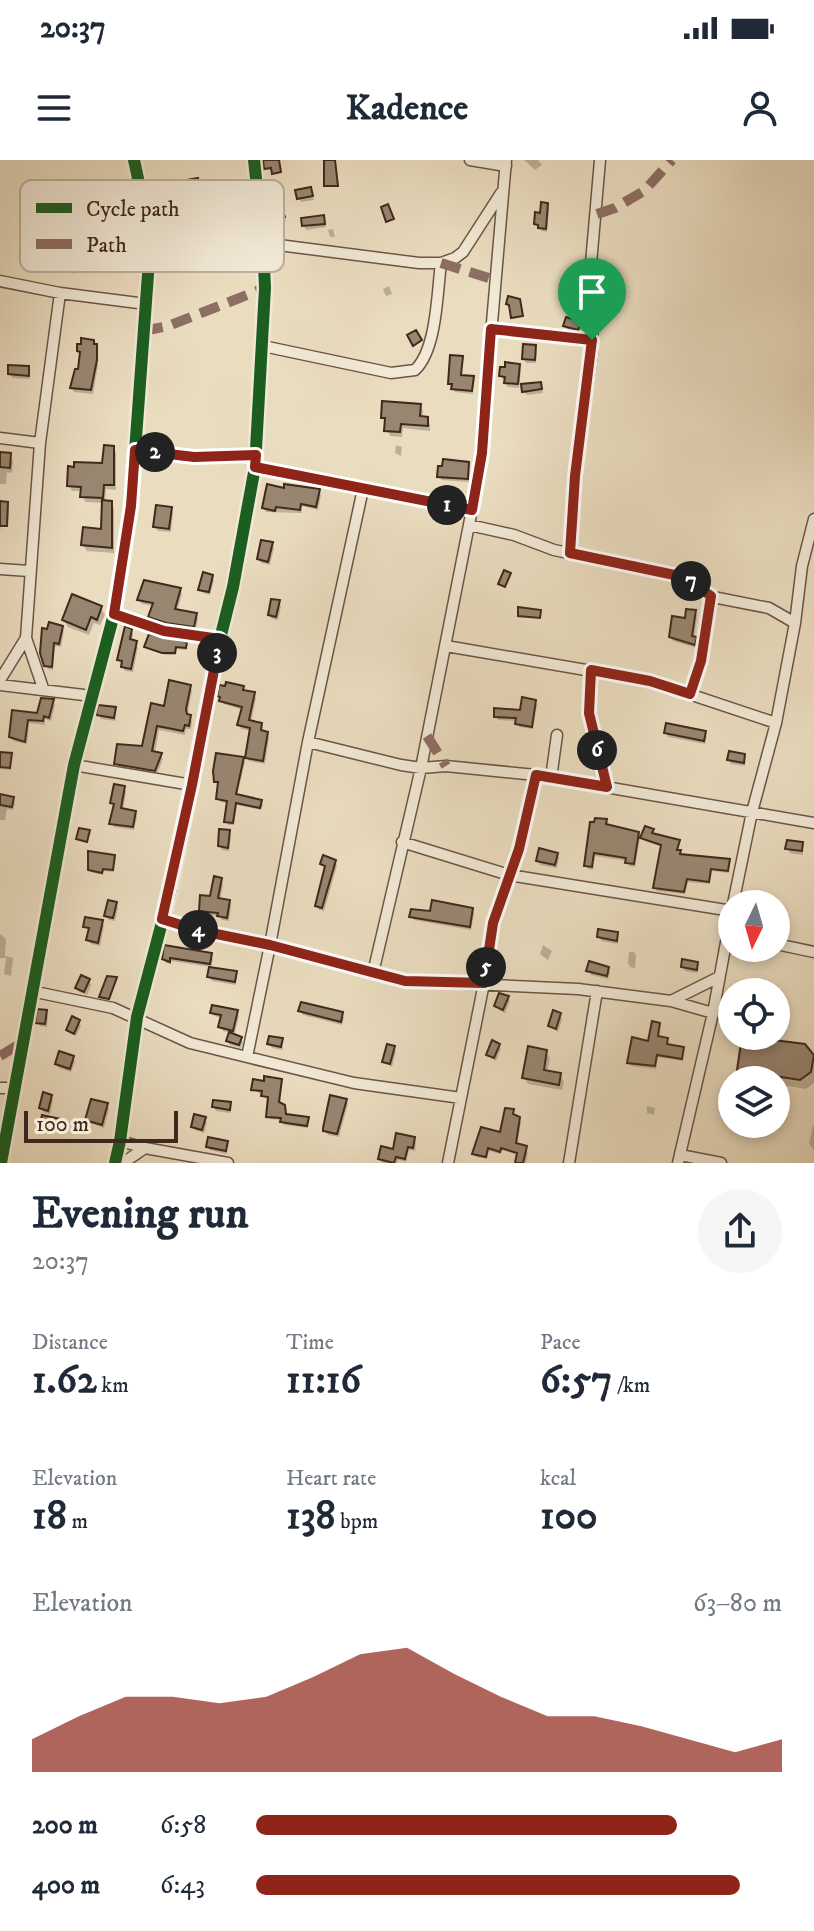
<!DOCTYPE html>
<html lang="en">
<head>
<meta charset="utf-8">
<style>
  body { margin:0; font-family:"IM FELL DW Pica",serif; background:#f6f6f7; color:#1f2937; height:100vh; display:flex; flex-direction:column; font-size:30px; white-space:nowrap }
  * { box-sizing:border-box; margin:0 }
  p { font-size:26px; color:#747a83 }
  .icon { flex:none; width:44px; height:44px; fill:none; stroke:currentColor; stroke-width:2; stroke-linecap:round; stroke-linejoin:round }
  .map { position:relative; height:1003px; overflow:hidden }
  .details { display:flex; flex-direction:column; background:#fff; flex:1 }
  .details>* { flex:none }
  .needle { width:52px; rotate:185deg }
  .buttons { position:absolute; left:718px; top:730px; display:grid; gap:16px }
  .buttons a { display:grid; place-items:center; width:72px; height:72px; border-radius:50%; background:#fff; box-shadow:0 4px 12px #0003; font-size:40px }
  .scale { position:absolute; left:24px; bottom:20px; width:154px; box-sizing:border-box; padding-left:8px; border:4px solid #41281c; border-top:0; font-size:22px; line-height:28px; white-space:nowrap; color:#41281c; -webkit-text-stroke:6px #f1e8d5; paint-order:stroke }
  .pin { position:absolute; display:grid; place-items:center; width:68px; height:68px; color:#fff; margin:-82px -34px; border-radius:50% 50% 50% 0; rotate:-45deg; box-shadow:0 0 8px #0007 }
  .pin .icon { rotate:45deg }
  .km { position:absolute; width:40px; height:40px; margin:-20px; border-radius:50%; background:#222; color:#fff; font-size:22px; line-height:40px; text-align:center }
  .round { display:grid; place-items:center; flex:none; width:84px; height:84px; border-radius:42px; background:#f6f6f7 }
  .summary { display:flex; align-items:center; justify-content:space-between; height:136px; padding:0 32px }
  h1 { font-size:44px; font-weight:700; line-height:60px }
  .metrics { display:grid; grid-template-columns:repeat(3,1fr); gap:12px; height:136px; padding:8px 32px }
  .metrics div { display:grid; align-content:center }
  .metrics b { font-size:40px; font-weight:700 }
  .metrics small { font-size:22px; font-weight:400 }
  .metrics p { font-size:22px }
  .chart { height:224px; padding:16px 32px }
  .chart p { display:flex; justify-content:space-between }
  .chart svg { width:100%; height:144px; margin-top:8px; fill:#8f2418; opacity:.7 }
  ul { padding:0 32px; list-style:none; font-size:26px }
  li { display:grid; grid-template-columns:128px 96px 1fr; align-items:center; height:60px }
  li i { height:20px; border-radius:10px; background:#8f2418 }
  .status { display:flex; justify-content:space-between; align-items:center; height:56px; padding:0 40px; background:#fff; direction:ltr }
  .status svg { height:22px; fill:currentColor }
  header { display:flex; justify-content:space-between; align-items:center; height:104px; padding:0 32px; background:#fff; font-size:36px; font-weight:700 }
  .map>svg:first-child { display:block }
</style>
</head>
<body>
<div class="status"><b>20:37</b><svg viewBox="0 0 49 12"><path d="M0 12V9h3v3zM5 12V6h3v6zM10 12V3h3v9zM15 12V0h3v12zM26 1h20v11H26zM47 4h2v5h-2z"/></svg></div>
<header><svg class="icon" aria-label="menu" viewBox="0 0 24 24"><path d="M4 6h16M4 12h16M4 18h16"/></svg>Kadence<svg class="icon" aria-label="person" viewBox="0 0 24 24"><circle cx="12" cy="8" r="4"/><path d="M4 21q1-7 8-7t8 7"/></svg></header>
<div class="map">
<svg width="814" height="1003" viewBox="0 0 814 1003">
  <rect width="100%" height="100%" fill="#eadcbf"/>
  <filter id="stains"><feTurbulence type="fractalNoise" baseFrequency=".0025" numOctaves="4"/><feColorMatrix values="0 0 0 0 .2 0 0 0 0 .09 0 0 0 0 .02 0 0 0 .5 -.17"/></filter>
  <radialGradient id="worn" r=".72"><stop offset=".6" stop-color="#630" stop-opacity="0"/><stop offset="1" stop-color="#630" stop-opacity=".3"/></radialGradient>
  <path fill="#0003" d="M524,0H538L542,5L535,10Z
    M310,29L314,40L301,42L299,38Z
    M547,45L549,49L547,72L542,71L536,64Z
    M283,52L286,61L273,66L271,62Z
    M323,57L326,67L306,70L304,66Z
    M333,69L335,77H330L328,70Z
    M75,102L77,106L75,114L59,110L56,106Z
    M389,126L392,134L386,136L383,129Z
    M580,164L582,168L579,173L568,170L565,166Z
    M93,182L98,205L93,234L74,232L72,228L80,212L82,196L79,191Z
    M535,187L537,191L536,203H526L524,199Z
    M462,198V217L472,218L473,234L455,232L450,224Z
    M518,206L521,210L519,228L508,227L501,216Z
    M28,208L30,219L12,218L10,214Z
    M540,224L543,233L527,235L524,232Z
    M420,246L423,251L422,259H427L430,264V271L403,268L402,277L390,276L383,257Z
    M396,285L402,287L401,296L395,293Z
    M113,288L116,293V330L106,329L105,342L111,343L114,349V393L87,391L83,385L103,371L104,343L85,342L82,331H72L69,325L104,305Z
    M0,290L2,294L10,295L13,301L12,313L7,312L6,324H0Z
    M468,304L469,322L442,320L439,316Z
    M286,330L319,331L321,335L318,350L302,346V353L266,352L264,348Z
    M0,341L9,348L8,362H2V374Z
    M171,349L173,353L171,372L158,371L155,367Z
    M271,384L274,388L270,405L261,403L259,399Z
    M212,416L214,420L210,435L203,433L201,429Z
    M180,430L182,434L177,451L196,455L198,459L196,470L153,461L150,457L154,446L142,444L139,440Z
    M278,442L281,446L278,460L272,459L270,455Z
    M101,448L105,455L100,465L94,463L89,475L68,467L64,460Z
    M695,452L697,456L694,479L697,483V488L673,481L671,477Z
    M62,467L64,471L61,487L55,486L53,510L48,509L46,505L49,472Z
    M131,470L133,474L132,482L138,487L133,512L125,511L119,499Z
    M185,484L187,490L177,489L176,495H165L147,486Z
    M190,526L192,531L187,556L192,561L191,569H186L185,575L159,570L155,593L160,595L163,599L157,614L119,608L117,603L144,588L166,548Z
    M242,528L245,533L254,534L256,538L251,562L261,564L262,573L269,577L265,604L249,601L247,598L252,571L241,569L239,565L243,550L224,544L219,536Z
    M53,541L55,545L51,561L45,559V565L29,563L27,584L13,581L11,577L13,552L38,555Z
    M535,541L537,545L533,569L519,567L517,561L498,560L496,556L522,552Z
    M114,549L116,561L101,559L98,555Z
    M666,573H704L707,577L705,584L668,577Z
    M0,592L11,595V610L0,609Z
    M744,596L745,606L731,604L729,600Z
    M243,599L245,602L237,636L261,642L263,645L261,650L237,645L234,665H228L229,643L220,642V625L216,621Z
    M124,628L126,632L123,651L135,653L137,657L134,670L114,667L111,663L115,647L112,643Z
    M0,636L12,638L15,643L13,650L7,649L5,660H0Z
    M606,661L608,665L638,673L640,677L635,707L629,706L628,701L595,696L593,710L588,709L586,705Z
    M653,670L654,676L678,681V692L682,696L728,701L729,713L712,711L710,724L688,722L685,734L657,731L655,728L663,687L645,681L643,678Z
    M229,672L231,676L229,691L222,690L220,686Z
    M802,684L803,695L790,693L788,689Z
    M557,694L559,698L557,708L540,705L538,701Z
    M114,697V712L104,711L103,715L91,712L90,709Z
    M335,702L337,706L324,751L319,750L317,746L326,708L322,704Z
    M221,720L223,724L220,740L229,742L231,746L229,761L222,760L220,756L203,755L201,751L212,738Z
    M116,744L118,748L115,761L109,760L106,756Z
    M471,750L474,753L471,770L414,760L411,756Z
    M101,762L104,766L100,786L91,784L88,780L90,771L85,767Z
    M0,774L6,779L5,796L13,798L11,816L4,814L6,798H0Z
    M617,774L618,784L601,781L599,777Z
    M543,785L552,791L548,800L540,794Z
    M166,787L211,795L213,799L211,809L235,813L236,825L212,821L209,817L211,807L171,801V804L166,803L164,799Z
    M629,792H634L636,796L635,808L630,807L628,803Z
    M697,804L698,813L685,811L683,807Z
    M608,808L610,812L608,819L591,815L589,811Z
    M89,821L91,825L87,835L79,832L77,828Z
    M508,838L510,841L505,853L499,850L496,846Z
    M300,851L342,854L344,858L342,865L303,855Z
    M46,852L48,856L47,867L40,866L38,862Z
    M212,852H236L239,856L234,876L243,882L241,888L230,885L228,881L231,873L223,871L220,867L222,858L214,856Z
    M560,855L562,859L558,872L550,866Z
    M78,862L81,866L76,876L68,870Z
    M659,865V878L667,880L668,886L683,889V901L658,897L656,909L631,906L629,903L650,883Z
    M281,880L283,890L272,888L269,884Z
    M498,885L501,889L496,901L488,895Z
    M804,886L814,899V923L806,929L776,924V920L744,919L739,910Z
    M394,888L396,892L392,907L384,901Z
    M546,892L550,898L547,913L560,915L564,922L562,930L528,924L524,917Z
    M72,897L75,901L71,912L59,908L57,904Z
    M281,920L280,945L284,946L287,956L308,959V968L284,965L282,960L270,959V940L253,929L265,923Z
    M51,936L53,940L50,954L43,952L41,948Z
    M346,941L348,944L339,977L328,975L325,971Z
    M229,944L231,953L216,951L214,947Z
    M107,945L109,949L104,968L90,963L87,959Z
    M647,946L655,948L654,955L647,953Z
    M513,951L514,957L521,962L517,986L528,992L526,1003H517L519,995L502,990L501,994L489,991L487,999L476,997L475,994L502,975Z
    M205,959L207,963L204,973L195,970L193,966Z
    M60,961L61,971L44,968L42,964Z
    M813,966H814V990L809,983Z
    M414,978L416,982L415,991L409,990L406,1002L398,1000L397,1003H382L380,999Z
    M226,983L227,994L210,990L208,986Z"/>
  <path fill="#998671" stroke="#41281c" stroke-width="2" d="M263,0H279L281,12L272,14L271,8L264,9Z
    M324,0H335L338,26H324Z
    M198,18L203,43L187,46L185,35L181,36L178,25L186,24V20Z
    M311,27L313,36L297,39L295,30Z
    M541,42L548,43L546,69L538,68V65L534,64L535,52L540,53Z
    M388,44L394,59L386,62L381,47Z
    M281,46L285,57L269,63L268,51Z
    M324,55L325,64L302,66L301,58Z
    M508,136L520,139L523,156L511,158L509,145L506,144Z
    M566,157L581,162L578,170L563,166Z
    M416,170L422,180L413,186L407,175Z
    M81,178L94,180V184H97V200L91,230L70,228L75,209H78L80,192L77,191V184H81Z
    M523,184L536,185L535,200L522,199Z
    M450,195L463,196L461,215L474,216L472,231L451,229L452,224H448Z
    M505,202L520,204L518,224L504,223L505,217L499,216L500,207H505Z
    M8,205L29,206V216L8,214Z
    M541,222L542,229L522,232L521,224Z
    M382,241L421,244L420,256L428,257V266L401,264L400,272L384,271L385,258H381Z
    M104,285L114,286V325H104L103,338L80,337L81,327L67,326L68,306L74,307V302L102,303Z
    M0,292L11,293L10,308L0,307Z
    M443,299L469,302L468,319L437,317L438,306H442Z
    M267,324L284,328V324L320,329L316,347L301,344L300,350L276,347L275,351L262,348Z
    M102,340L112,341V388L81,385L83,367L101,369Z
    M0,341L8,342L7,366H0Z
    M156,345L172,347L169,369L153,367Z
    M261,380L273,382L268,402L257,399Z
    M504,410L511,413L505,427L498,424Z
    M203,412L213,415L209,432L198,430Z
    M144,420L181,428L175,449L197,453L194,467L166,463L148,457L153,443L137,440Z
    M72,434L102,446L97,460L91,457L86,470L62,460Z
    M271,439L280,440L276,457L268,455Z
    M518,447L541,450L540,458L518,456Z
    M686,449L696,450L692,476L697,477L695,485L669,477L672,456L685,458Z
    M49,462L63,466L59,484L54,483L52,507L44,506L40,493L42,468L47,469Z
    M125,466L132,469L130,479L137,481L131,509L121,507L122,501L117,500Z
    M149,474L187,482L186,488L176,487L175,493H162L144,487Z
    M169,520L191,525L186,549L187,554L191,555L189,566L185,565L183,571L157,566L152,591L162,593L155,611L114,604L117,584L142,586L151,543L164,546Z
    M226,522L244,526L243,530L255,532L249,560L262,563L261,570L268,572L263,601L245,598L250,568L237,565L242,547L219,541L220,537L217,536L219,525L225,526Z
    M522,537L536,540L532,567L515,564L516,558L494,557V548L520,550Z
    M41,538L54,539L49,558L44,556L43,561L28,560L25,582L9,577L12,550L37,553Z
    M98,545L116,547L114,558L96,555Z
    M666,563L706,571L704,581L664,573Z
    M729,591L745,594L744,603L727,600Z
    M0,592L12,593L10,608L0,607Z
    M216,593L244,597L236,634L262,640L260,648L236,643L233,663L224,662L227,641L216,639L218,622H214L213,611Z
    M114,624L125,626L121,648L136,651L133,667L109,664L114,644L110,643Z
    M0,634L14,637L12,647L0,645Z
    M595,658L607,659L606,664L639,672L634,704L625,703L626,698L594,693L592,707L584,706L590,662H594Z
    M645,666L654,669L652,673L680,680L677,690H681L680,694L730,699L728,711L711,709L709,722L687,719L684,732L653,728L661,685L640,678Z
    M79,668L90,670L87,682L76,679Z
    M219,669L230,670L228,688L218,686Z
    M787,680L803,682L802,691L785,689Z
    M539,688L558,693L555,705L536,701Z
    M88,691L115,695L113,710L103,709L102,713L88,710Z
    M323,695L336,700L322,748L315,746L325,706L320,704Z
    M214,716L222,718L218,738L230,740L227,758L217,756L218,753L199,751L200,735L210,736Z
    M108,740L117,742L113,758L104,756Z
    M432,740L473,748L470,767L409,757L411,749L430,751Z
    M85,757L103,760L98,783L86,780L89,768L83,767Z
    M598,769L618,772L617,781L597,777Z
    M164,785L212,793L210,804L170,798V802L162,799Z
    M682,799L698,802L697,810L681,807Z
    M589,801L609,807L607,816L586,811Z
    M209,807L237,811L235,822L207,817Z
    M81,815L90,819L84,832L75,828Z
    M107,816L117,817L109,839L99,837Z
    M499,833L509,836L503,850L494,846Z
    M301,842L343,852L341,862L298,851Z
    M212,845L238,850L233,871L218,867L221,855L210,853Z
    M37,849L47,850L45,864L35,863Z
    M553,850L561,853L556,869L548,866Z
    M72,856L80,860L74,874L66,870Z
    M652,861L660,863L658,876L668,878L667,884L684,887L682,899L657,895L655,906L627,903L632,877L648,881Z
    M229,872L242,877L239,885L226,881Z
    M269,876L283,878L281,887L267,884Z
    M742,876L805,884L814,895L811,912L800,920L737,910Z
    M492,880L500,884L494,898L486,895Z
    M387,884L395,886L390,904L382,902Z
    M528,886L547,890L544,910L561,913L559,925L522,918Z
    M59,891L74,896L70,909L55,904Z
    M264,916L282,919L279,942L285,945L286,954L309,957L307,966L280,962L281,958L266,957L268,937L261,936L262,931L251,930L253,919L264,921Z
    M43,932L52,935L48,951L39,948Z
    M330,935L347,939L337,974L323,971V968Z
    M91,939L108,943L102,965L85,960Z
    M213,940L231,942L230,950L212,947Z
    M505,948L514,949L513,954L520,957L516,983L527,986L523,1003H515L517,993L501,988L500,992L488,988L486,997L472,994L481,967L500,972Z
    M194,954L206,957L202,970L191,967Z
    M42,955L61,959L59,968L40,964Z
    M396,973L415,977L413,988L408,987L405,999L396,997L394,1003L378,999L381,986L393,989Z
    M208,977L228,981L226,991L206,987Z"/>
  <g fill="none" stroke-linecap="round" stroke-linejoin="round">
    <g stroke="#6b5545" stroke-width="13">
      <path id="minor" d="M470,0L506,6
        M263,83L419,103H441L455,98L463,92L501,33
        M0,121L60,133L146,144
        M491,169L592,180
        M263,186L391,213L415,210C437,189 437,133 441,103
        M0,278L40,283
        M135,290L194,297L256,295
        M255,307L472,350
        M469,365L514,375L554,390L684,417L713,437L769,448L795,463
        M570,393L576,307L592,193L593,153L590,115L600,0
        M0,409L29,411
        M114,454L164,471L220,479
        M446,486L650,521L776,563
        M591,510L589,553L607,627
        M0,520L26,478
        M0,525L92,536
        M43,528L26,478L40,283L60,133
        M690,534L701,501L711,436
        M308,582L401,605L421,608L446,606L536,615L814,663
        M74,605L192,625
        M551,618L557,575
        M402,682L509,715L732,751
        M733,744L752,652L776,563L795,463L802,406L814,359
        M162,759L197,770L270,785L308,582L363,329
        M776,784L814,792
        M373,813L421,608L479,314L506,0
        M31,831L113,848L190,883L247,897L270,785L405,821L578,829L671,841L713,853
        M671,841L719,817
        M247,897L354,923L461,938
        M0,928H15
        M120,981L145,988L228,1003
        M680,995L721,1003
        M1,1003L74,605L114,454L124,394L131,346L150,87L149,69L134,0
        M115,1003L120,981L137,857L170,732L220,479L233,427L255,307L265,128L263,83L254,0
        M123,1003L145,988
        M448,1003L484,823L490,778L504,729L519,689L536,615
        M569,1003L597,831
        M678,1003L713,853L732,750"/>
    </g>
    <use href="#minor" stroke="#f1e8d5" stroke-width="10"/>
    <path stroke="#8d6e63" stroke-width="10" stroke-dasharray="20 10" stroke-linecap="butt" d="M597,54L615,48L644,31L672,0
      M441,103L495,120
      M143,171L168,166L265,128
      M427,576L446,606
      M0,896L23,882"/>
    <g stroke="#f1e8d5" stroke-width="17">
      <path id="cycleway" d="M1,1003L74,605L114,454L124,394L131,346L150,87L149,69L134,0
        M115,1003L120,981L137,857L170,732L220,479L233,427L255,307L265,128L263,83L254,0"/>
    </g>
    <use href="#cycleway" stroke="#1b5e20" stroke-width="12"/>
  </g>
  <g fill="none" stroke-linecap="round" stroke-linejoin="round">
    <g stroke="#fff" stroke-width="16">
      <path id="route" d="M491,169L592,180L575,316L570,393L684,417L711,436L701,501L690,534L650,521L591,510L589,553L607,627L536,615L519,689L493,763L484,823L405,821L270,785L197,770L162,759L192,625L220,479L164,471L114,454L131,346L135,290L194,297L256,295L255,307L472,350L482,293Z"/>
    </g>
    <use href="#route" stroke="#8f2418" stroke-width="10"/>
  </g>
  <rect x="20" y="20" width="264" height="92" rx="12" fill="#f1e8d5" stroke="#bcae9e" stroke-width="2"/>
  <rect x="36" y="43" width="36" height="10" fill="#1b5e20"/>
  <rect x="36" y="79" width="36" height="10" fill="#8d6e63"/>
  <g font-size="22" fill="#41281c">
    <text x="86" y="56">Cycle path</text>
    <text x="86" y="92">Path</text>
  </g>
  <rect width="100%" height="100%" filter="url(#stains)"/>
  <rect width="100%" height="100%" fill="url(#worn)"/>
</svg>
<div class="buttons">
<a><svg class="needle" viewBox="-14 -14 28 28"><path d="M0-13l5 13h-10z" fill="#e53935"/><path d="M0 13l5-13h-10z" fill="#747a83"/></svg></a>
<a><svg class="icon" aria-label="locate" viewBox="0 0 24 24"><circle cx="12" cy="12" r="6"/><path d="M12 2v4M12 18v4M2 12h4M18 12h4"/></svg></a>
<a><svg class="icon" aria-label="layers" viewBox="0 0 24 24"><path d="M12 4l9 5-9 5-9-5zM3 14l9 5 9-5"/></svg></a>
</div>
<div class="scale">100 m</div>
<div class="pin" style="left:592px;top:180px;background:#1e9e55"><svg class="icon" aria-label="arrive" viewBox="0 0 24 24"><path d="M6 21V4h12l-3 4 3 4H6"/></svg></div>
<b class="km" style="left:447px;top:345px">1</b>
<b class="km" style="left:155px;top:292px">2</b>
<b class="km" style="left:217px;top:493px">3</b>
<b class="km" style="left:198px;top:770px">4</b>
<b class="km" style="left:486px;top:807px">5</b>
<b class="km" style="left:597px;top:590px">6</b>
<b class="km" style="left:691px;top:421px">7</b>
</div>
<section class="details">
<div class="summary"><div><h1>Evening run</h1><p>20:37</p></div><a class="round"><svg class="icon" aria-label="share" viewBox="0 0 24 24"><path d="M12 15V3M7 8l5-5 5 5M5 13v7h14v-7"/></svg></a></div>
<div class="metrics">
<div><p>Distance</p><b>1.62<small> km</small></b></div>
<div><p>Time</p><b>11:16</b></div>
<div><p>Pace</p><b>6:57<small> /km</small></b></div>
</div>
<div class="metrics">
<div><p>Elevation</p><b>18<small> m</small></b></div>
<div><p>Heart rate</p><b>138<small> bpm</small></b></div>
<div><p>kcal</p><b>100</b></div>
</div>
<div class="chart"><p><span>Elevation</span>63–80 m</p>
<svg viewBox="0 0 160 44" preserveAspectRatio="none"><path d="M0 44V34L10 27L20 21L30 21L40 23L50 21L60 15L70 8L80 6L90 14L100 21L110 27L120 27L130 30L140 34L150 38L160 34V44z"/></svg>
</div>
<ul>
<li><b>200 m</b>6:58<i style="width:80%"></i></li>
<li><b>400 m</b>6:43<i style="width:92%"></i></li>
</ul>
</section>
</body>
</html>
